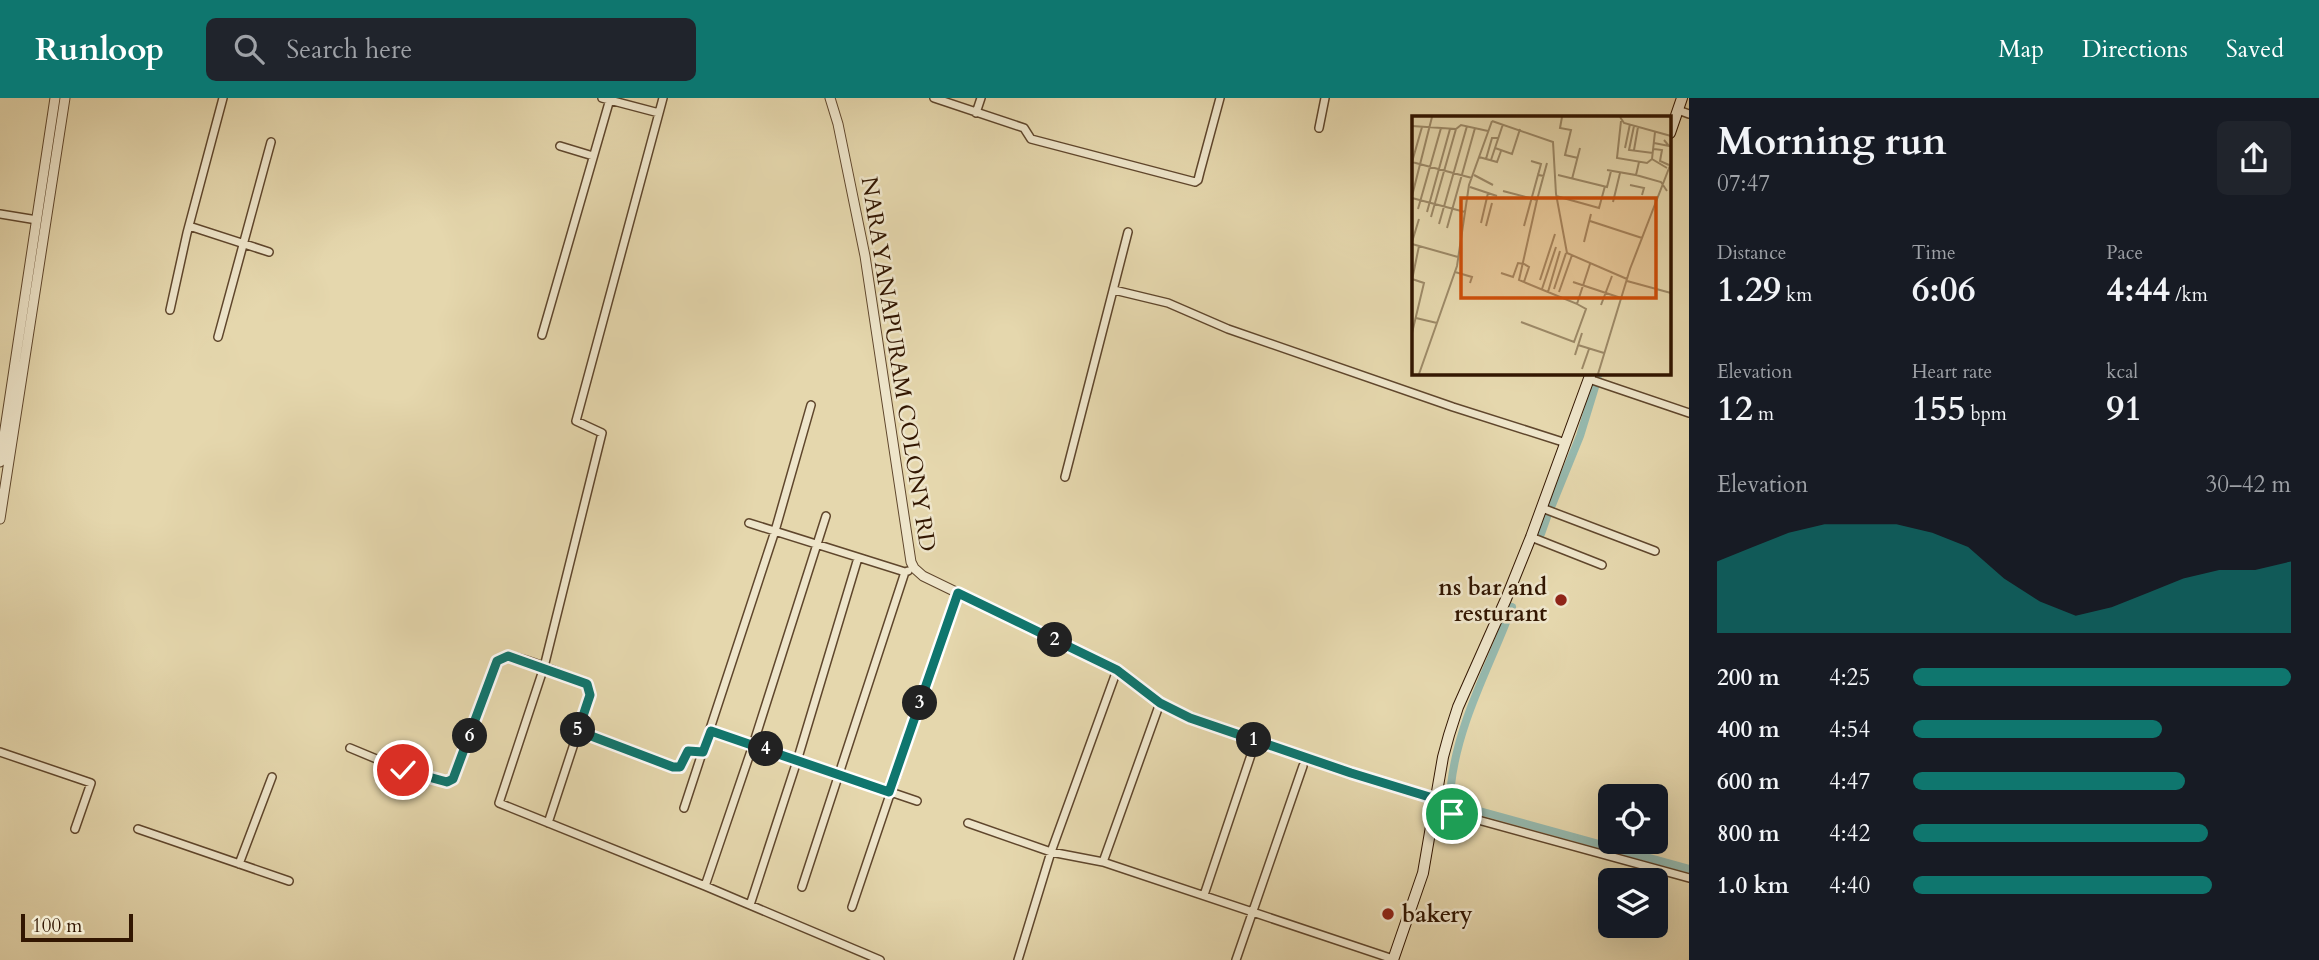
<!DOCTYPE html>
<html lang="en">
<head>
<meta charset="utf-8">
<style>
  body { margin:0; font-family:Cardo,serif; background:#20242c; color:#f1f3f6; height:100vh; display:flex; flex-direction:column; font-size:26px; white-space:nowrap }
  * { box-sizing:border-box; margin:0 }
  p { font-size:23px; color:#9ea1a6 }
  .icon { flex:none; width:38px; height:38px; fill:none; stroke:currentColor; stroke-width:2; stroke-linecap:round; stroke-linejoin:round }
  .map { position:relative; flex:1; overflow:hidden }
  .side { display:flex; flex-direction:column; background:#171b24; width:630px }
  .side>* { flex:none }
  .tools { position:absolute; left:1598px; top:686px; display:grid; gap:14px }
  .tools a { display:grid; place-items:center; width:70px; height:70px; border-radius:10px; background:#171b24; box-shadow:0 7px 28px #0002; font-size:35px }
  .scale { position:absolute; left:21px; bottom:18px; width:112px; box-sizing:border-box; padding-left:7px; border:4px solid #321601; border-top:0; font-size:19px; line-height:24px; white-space:nowrap; color:#321601; -webkit-text-stroke:5px #eee5ca; paint-order:stroke }
  .pin { position:absolute; display:grid; place-items:center; width:60px; height:60px; color:#fff; margin:-30px; border:4px solid #fff; border-radius:50%; box-shadow:0 2px 7px #0007 }
  .km { position:absolute; width:35px; height:35px; margin:-18px; border-radius:50%; background:#222; color:#fff; font-size:19px; line-height:35px; text-align:center }
  .round { display:grid; place-items:center; flex:none; width:74px; height:74px; border-radius:10px; background:#20242c }
  .head { display:flex; align-items:center; justify-content:space-between; height:119px; padding:0 28px }
  h1 { font-size:38px; font-weight:700; line-height:52px }
  .figures { display:grid; grid-template-columns:repeat(3,1fr); gap:10px; height:119px; padding:7px 28px }
  .figures div { display:grid; align-content:center }
  .figures b { font-size:35px; font-weight:700 }
  .figures small { font-size:19px; font-weight:400 }
  .figures p { font-size:19px }
  .chart { height:196px; padding:14px 28px }
  .chart p { display:flex; justify-content:space-between }
  .chart svg { width:100%; height:126px; margin-top:7px; fill:#0f766e; opacity:.7 }
  ul { padding:0 28px; list-style:none; font-size:23px }
  li { display:grid; grid-template-columns:112px 84px 1fr; align-items:center; height:52px }
  li i { height:18px; border-radius:9px; background:#0f766e }
  header { display:flex; align-items:center; gap:42px; box-sizing:border-box; height:98px; padding:0 35px; background:#0f766e; color:#fff }
  header strong { font-size:33px }
  nav { display:flex; gap:38px; margin-inline-start:auto; font-size:24px }
  .search { width:490px; height:63px; background:#20242c; display:flex; align-items:center; gap:18px; box-sizing:border-box; padding:0 24px; border-radius:10px; color:#9ea1a6; font-size:26px }
  main { display:flex; flex:1; min-height:0 }
  .map>svg:first-child { display:block }
</style>
</head>
<body>
<header>
<strong>Runloop</strong>
<div class="search"><svg class="icon" aria-label="search" viewBox="0 0 24 24"><circle cx="10" cy="10" r="6"/><path d="M15 15l6 6"/></svg>Search here</div>
<nav><a>Map</a><a>Directions</a><a>Saved</a></nav>
</header>
<main>
<div class="map">
<svg width="1689" height="862" viewBox="0 0 1689 862">
  <rect width="100%" height="100%" fill="#e5d7ad"/>
  <filter id="stains"><feTurbulence type="fractalNoise" baseFrequency=".00286" numOctaves="4"/><feColorMatrix values="0 0 0 0 .2 0 0 0 0 .09 0 0 0 0 .02 0 0 0 .5 -.17"/></filter>
  <radialGradient id="worn" r=".72"><stop offset=".6" stop-color="#630" stop-opacity="0"/><stop offset="1" stop-color="#630" stop-opacity=".3"/></radialGradient>
  <g fill="none" stroke-linecap="round" stroke-linejoin="round">
    <path stroke="#96b9ae" stroke-width="8" d="M1598,278L1599,275
      M1552,407L1580,338L1595,289
      M1541,436L1547,419
      M1451,687C1458,624 1490,568 1512,509
      M1446,702L1449,700L1454,706L1689,771"/>
    <g stroke="#5f462c" stroke-width="10">
      <path id="minor" d="M602,0L659,15L576,323L602,335L544,569L499,705L705,788L880,862
        M934,0L1024,30L1031,41L1195,84L1198,82L1200,74L1220,0
        M1678,12L1689,16
        M659,15L663,0
        M976,15L981,0
        M1319,30L1325,0
        M560,48L593,58
        M0,116L37,122
        M189,128L269,154
        M1114,192L1168,205L1228,231L1453,309L1566,345
        M170,212L187,135L223,0
        M542,237L610,1
        M218,239L271,44
        M1589,281L1689,315
        M1065,379L1128,134
        M1542,410L1655,453
        M749,425L905,474L908,473
        M1531,439L1602,467
        M578,633L675,670L681,667L688,653L703,654
        M711,633L917,703
        M350,650L403,672L449,684L455,679L497,563C501,560 502,559 507,558C521,557 571,580 587,586L590,597L548,725
        M0,654L91,685L75,731
        M684,710L775,433L811,307
        M1434,716L1460,717L1689,780
        M968,725L1051,754L1103,764L1393,861
        M138,731L289,783
        M1103,764L1160,605
        M239,766L272,679
        M705,788L753,647L826,418
        M802,789L905,474
        M1204,797L1252,654
        M750,807L797,663L858,460
        M852,809L958,495
        M1018,862L1051,754L1117,572
        M1236,862L1303,668"/>
    </g>
    <g stroke="#5f462c" stroke-width="11">
      <path id="tertiary" d="M830,0L838,26L865,158L911,464L914,470L923,478L1117,572L1160,605L1190,620L1351,675L1436,701
        M0,364L55,0
        M0,421L65,0"/>
    </g>
    <g stroke="#321601" stroke-width="12">
      <path id="secondary" d="M1670,35L1682,0
        M1393,862L1423,775L1443,659L1449,637L1458,609L1506,501L1531,439L1591,275"/>
    </g>
    <use href="#minor" stroke="#eee5ca" stroke-width="7"/>
    <use href="#tertiary" stroke="#eee5ca" stroke-width="9"/>
    <use href="#secondary" stroke="#eee5ca" stroke-width="10"/>
  </g>
  <g fill="none" stroke-linecap="round" stroke-linejoin="round">
    <g stroke="#fff" stroke-width="14">
      <path id="route" d="M403,672L447,684L453,681L497,563L508,558L587,586L590,597L578,633L673,669H680L688,653L703,654L711,633L889,694L958,495L1117,572L1160,605L1190,620L1351,675L1436,701L1434,716H1452"/>
    </g>
    <use href="#route" stroke="#0f766e" stroke-width="9"/>
  </g>
  <g fill="#8f2418" stroke="#eee5ca" stroke-width="2.5">
    <circle cx="1561" cy="502" r="7"/>
    <circle cx="1388" cy="816" r="7"/>
  </g>
  <g text-anchor="middle" stroke-width="5" stroke-linejoin="round" paint-order="stroke">
    <g font-size="23" fill="#321601" stroke="#eee5ca">
      <text transform="translate(899 266) rotate(81)" y="8">NARAYANAPURAM COLONY RD</text>
    </g>
    <g font-size="23" font-weight="bold" fill="#321601" stroke="#eee5ca" text-anchor="end">
      <text x="1547" y="497">ns bar and<tspan x="1547" dy="26">resturant</tspan></text>
      <text x="1402" y="824" text-anchor="start">bakery</text>
    </g>
  </g>
  <g transform="translate(1412 18)">
    <rect width="259" height="259" fill="#e5d7ad"/>
    <path fill="none" stroke="#9d8a68" stroke-width="2" d="M150,1L148,12L159,14L153,39L166,42M208,1L212,7L259,20M80,5L141,26L144,78L155,137L215,163M209,5L205,42L235,47L240,43M0,10L44,13L49,9L76,15M222,10L217,34L241,37M243,16L240,43L255,52M242,27L257,30L252,24M83,32L100,38L108,13M213,32L218,8M242,33L250,34L248,45L257,49M222,34L226,11M67,41L85,46L89,35M74,43L80,22H86M79,44L91,8M119,45L129,48L126,59M0,46L60,62M0,46L10,11M195,54L224,59L227,46M62,59L81,69M146,59L195,71L199,55M224,59L249,66L255,75M160,63L168,32M218,69L232,72L230,79M58,71L85,80M91,75L125,84L107,164L165,188L178,148M0,80L20,1M144,80L187,92L193,70M0,82L53,96M125,84L135,47M201,86L208,57M6,93L29,12M15,96L38,13M19,101L44,13M178,105L230,122M69,107L76,77M27,108L55,10M74,110L80,87M112,110L126,59L132,60M35,112L63,12M0,126L7,103M172,126L179,98M0,128L46,141M43,156L60,161L58,167M89,157L101,161L106,147L112,148L117,151L112,166M0,163L12,167L0,217M0,164L7,130M128,164L143,118M215,165L259,177M161,166L209,182M130,173L144,131M142,173L154,137M136,176L148,135M147,176L160,139M189,189L200,160M4,202L25,207M109,206L162,226L174,193L165,188M166,229L192,237M163,239L170,217M170,253L177,233M7,258L45,150L57,69L80,5M186,258L218,153L259,47"/>
    <path fill="#cd4f0a" fill-opacity="0.15" stroke="#cd4f0a" stroke-width="3.5" d="M49,82H244V182H49Z"/>
    <rect width="259" height="259" fill="none" stroke="#321601" stroke-width="3.5"/>
  </g>
  <rect width="100%" height="100%" filter="url(#stains)"/>
  <rect width="100%" height="100%" fill="url(#worn)"/>
</svg>
<div class="tools">
<a><svg class="icon" aria-label="locate" viewBox="0 0 24 24"><circle cx="12" cy="12" r="6"/><path d="M12 2v4M12 18v4M2 12h4M18 12h4"/></svg></a>
<a><svg class="icon" aria-label="layers" viewBox="0 0 24 24"><path d="M12 4l9 5-9 5-9-5zM3 14l9 5 9-5"/></svg></a>
</div>
<div class="scale">100 m</div>
<div class="pin" style="left:1452px;top:716px;background:#1e9e55"><svg class="icon" aria-label="arrive" viewBox="0 0 24 24"><path d="M6 21V4h12l-3 4 3 4H6"/></svg></div>
<div class="pin" style="left:403px;top:672px;background:#d93025"><svg class="icon" aria-label="check" viewBox="0 0 24 24"><path d="M5 12l5 5 9-10"/></svg></div>
<b class="km" style="left:1254px;top:642px">1</b>
<b class="km" style="left:1055px;top:542px">2</b>
<b class="km" style="left:920px;top:605px">3</b>
<b class="km" style="left:766px;top:651px">4</b>
<b class="km" style="left:578px;top:632px">5</b>
<b class="km" style="left:470px;top:638px">6</b>
</div>
<section class="side">
<div class="head"><div><h1>Morning run</h1><p>07:47</p></div><a class="round"><svg class="icon" aria-label="share" viewBox="0 0 24 24"><path d="M12 15V3M7 8l5-5 5 5M5 13v7h14v-7"/></svg></a></div>
<div class="figures">
<div><p>Distance</p><b>1.29<small> km</small></b></div>
<div><p>Time</p><b>6:06</b></div>
<div><p>Pace</p><b>4:44<small> /km</small></b></div>
</div>
<div class="figures">
<div><p>Elevation</p><b>12<small> m</small></b></div>
<div><p>Heart rate</p><b>155<small> bpm</small></b></div>
<div><p>kcal</p><b>91</b></div>
</div>
<div class="chart"><p><span>Elevation</span>30–42 m</p>
<svg viewBox="0 0 160 44" preserveAspectRatio="none"><path d="M0 44V19L10 14L20 9L30 6L40 6L50 6L60 9L70 14L80 25L90 33L100 38L110 35L120 30L130 25L140 22L150 22L160 19V44z"/></svg>
</div>
<ul>
<li><b>200 m</b>4:25<i style="width:100%"></i></li>
<li><b>400 m</b>4:54<i style="width:66%"></i></li>
<li><b>600 m</b>4:47<i style="width:72%"></i></li>
<li><b>800 m</b>4:42<i style="width:78%"></i></li>
<li><b>1.0 km</b>4:40<i style="width:79%"></i></li>
</ul>
</section>
</main>
</body>
</html>
